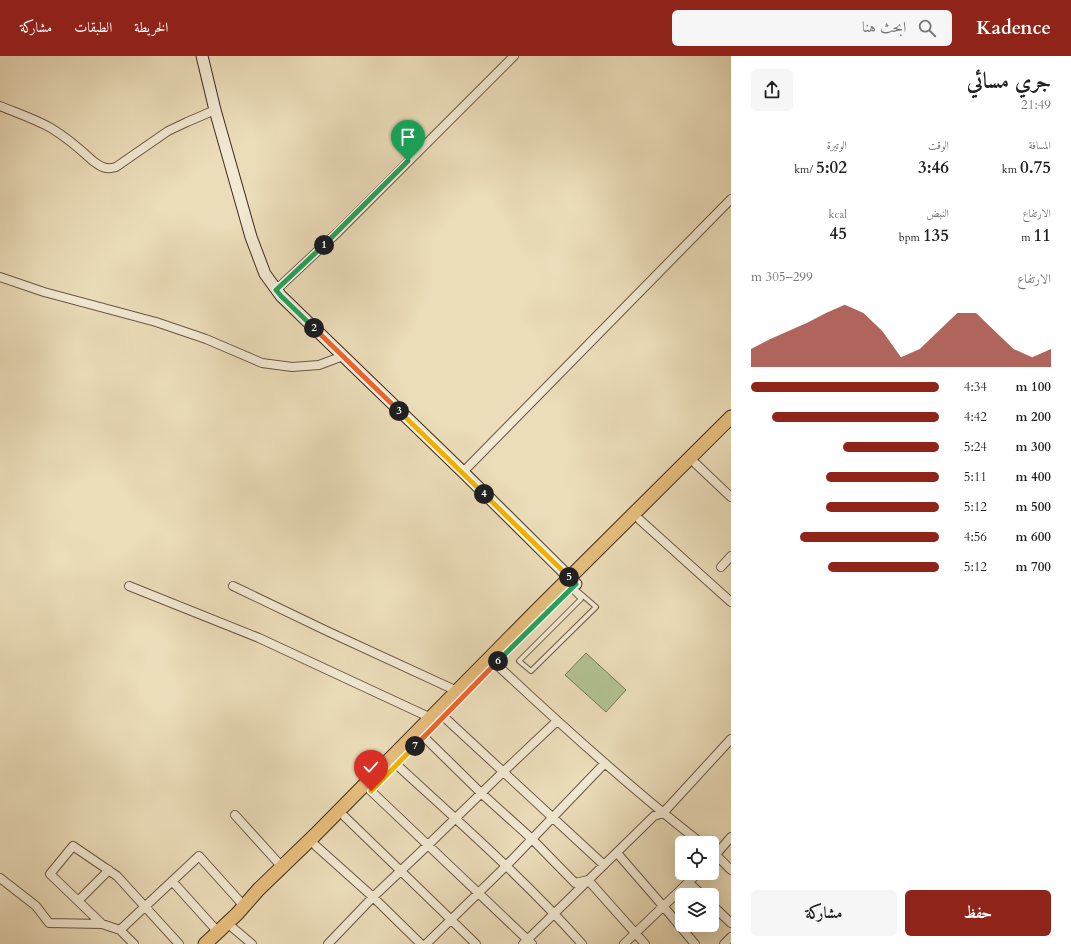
<!DOCTYPE html>
<html lang="ar">
<head>
<meta charset="utf-8">
<style>
  body { margin:0; font-family:Cardo,Amiri,serif; background:#f6f6f6; color:#222; direction:rtl; height:100vh; display:flex; flex-direction:column; font-size:15px; white-space:nowrap }
  * { box-sizing:border-box; margin:0 }
  p { font-size:13px; color:#767676 }
  .icon { flex:none; width:22px; height:22px; fill:none; stroke:currentColor; stroke-width:2; stroke-linecap:round; stroke-linejoin:round }
  .map { position:relative; flex:1; overflow:hidden; direction:ltr }
  .details { display:flex; flex-direction:column; background:#fff; width:340px }
  .details>* { flex:none }
  .fabs { position:absolute; left:675px; top:780px; display:grid; gap:8px }
  .fabs a { display:grid; place-items:center; width:44px; height:44px; border-radius:6px; background:#fff; box-shadow:0 4px 16px #0002; font-size:20px }
  .pin { position:absolute; display:grid; place-items:center; width:34px; height:34px; color:#fff; margin:-41px -17px; border-radius:50% 50% 50% 0; rotate:-45deg; box-shadow:0 0 4px #0007 }
  .pin .icon { rotate:45deg }
  .km { position:absolute; width:20px; height:20px; margin:-10px; border-radius:50%; background:#222; color:#fff; font-size:11px; line-height:20px; text-align:center }
  .round { display:grid; place-items:center; flex:none; width:42px; height:42px; border-radius:6px; background:#f6f6f6 }
  .head { display:flex; align-items:center; justify-content:space-between; height:68px; padding:0 20px }
  h1 { font-size:22px; font-weight:800; line-height:30px }
  .metrics { display:grid; grid-template-columns:repeat(3,1fr); gap:6px; height:68px; padding:4px 20px }
  .metrics div { display:grid; align-content:center }
  .metrics b { font-size:17px; font-weight:800 }
  .metrics small { font-size:11px; font-weight:400 }
  .metrics p { font-size:11px }
  .chart { height:112px; padding:8px 20px }
  .chart p { display:flex; justify-content:space-between }
  .chart svg { width:100%; height:72px; margin-top:4px; fill:#8f2418; opacity:.7 }
  .action { display:flex; gap:8px; margin-top:auto; padding:8px 20px }
  .action a { flex:1; height:46px; border-radius:6px; background:#8f2418; color:#fff; font-size:16px; font-weight:800; line-height:46px; text-align:center }
  .action a+a { background:#f6f6f6; color:#222 }
  ul { padding:0 20px; list-style:none; font-size:13px }
  li { display:grid; grid-template-columns:64px 48px 1fr; align-items:center; height:30px }
  li i { height:10px; border-radius:5px; background:#8f2418 }
  header { display:flex; align-items:center; gap:24px; box-sizing:border-box; height:56px; padding:0 20px; background:#8f2418; color:#fff }
  header strong { font-size:19px }
  nav { display:flex; gap:22px; margin-inline-start:auto; font-size:14px }
  .search { width:280px; height:36px; background:#f6f6f6; display:flex; align-items:center; gap:10px; box-sizing:border-box; padding:0 14px; border-radius:6px; color:#767676; font-size:15px }
  main { display:flex; flex:1; min-height:0 }
  .map>svg:first-child { display:block }
</style>
</head>
<body>
<header>
<strong>Kadence</strong>
<div class="search"><svg class="icon" aria-label="search" viewBox="0 0 24 24"><circle cx="10" cy="10" r="6"/><path d="M15 15l6 6"/></svg>ابحث هنا</div>
<nav><a>الخريطة</a><a>الطبقات</a><a>مشاركة</a></nav>
</header>
<main>
<section class="details">
<div class="head"><div><h1>جري مسائي</h1><p>21:49</p></div><a class="round"><svg class="icon" aria-label="share" viewBox="0 0 24 24"><path d="M12 15V3M7 8l5-5 5 5M5 13v7h14v-7"/></svg></a></div>
<div class="metrics">
<div><p>المسافة</p><b>0.75<small> km</small></b></div>
<div><p>الوقت</p><b>3:46</b></div>
<div><p>الوتيرة</p><b>5:02<small> /km</small></b></div>
</div>
<div class="metrics">
<div><p>الارتفاع</p><b>11<small> m</small></b></div>
<div><p>النبض</p><b>135<small> bpm</small></b></div>
<div><p>kcal</p><b>45</b></div>
</div>
<div class="chart"><p><span>الارتفاع</span>299–305 m</p>
<svg viewBox="0 0 160 44" preserveAspectRatio="none"><path d="M0 44V33L10 27L20 22L30 17L40 11L50 6L60 11L70 22L80 38L90 33L100 22L110 11L120 11L130 22L140 33L150 38L160 33V44z"/></svg>
</div>
<ul>
<li><b>100 m</b>4:34<i style="width:100%"></i></li>
<li><b>200 m</b>4:42<i style="width:89%"></i></li>
<li><b>300 m</b>5:24<i style="width:51%"></i></li>
<li><b>400 m</b>5:11<i style="width:60%"></i></li>
<li><b>500 m</b>5:12<i style="width:60%"></i></li>
<li><b>600 m</b>4:56<i style="width:74%"></i></li>
<li><b>700 m</b>5:12<i style="width:59%"></i></li>
</ul>
<div class="action"><a>حفظ</a><a>مشاركة</a></div>
</section>
<div class="map">
<svg width="731" height="888" viewBox="0 0 731 888">
  <rect width="100%" height="100%" fill="#ebddb9"/>
  <filter id="stains"><feTurbulence type="fractalNoise" baseFrequency=".005" numOctaves="4"/><feColorMatrix values="0 0 0 0 .2 0 0 0 0 .09 0 0 0 0 .02 0 0 0 .5 -.17"/></filter>
  <radialGradient id="worn" r=".72"><stop offset=".6" stop-color="#630" stop-opacity="0"/><stop offset="1" stop-color="#630" stop-opacity=".3"/></radialGradient>
  <path fill="#b2c293" stroke="#78765a" d="M586,597L626,634L606,656L565,619Z"/>
  <g fill="none" stroke-linecap="round" stroke-linejoin="round">
    <g stroke="#6a5647" stroke-width="6">
      <path id="lane" d="M571,533L581,543L519,605L531,615L596,551L573,531"/>
    </g>
    <g stroke="#6a5647" stroke-width="10">
      <path id="street" d="M0,50C17,57 35,63 51,72C66,81 80,93 93,105C101,111 106,114 116,111L168,75L187,66L215,54
        M0,221L44,236L156,266L206,283L262,307L292,311L319,309L343,300
        M276,234L338,176L514,0
        M696,408L731,441
        M463,416L731,143
        M640,464L731,546
        M721,511L731,500
        M129,530L259,582L431,662
        M233,530L329,576L457,635
        M496,608C562,670 629,731 701,787
        M444,661L604,809
        M424,681L481,737L532,783L575,827L588,824L645,888
        M397,709C460,767 525,824 582,888
        M371,735L532,888
        M235,759L282,811
        M345,761L437,850L476,888
        M316,790L373,841L421,888
        M713,796L731,814
        M617,797L663,850L695,888
        M712,803L731,781
        M0,822L36,850L49,867L102,868
        M172,825L218,876
        M688,826L702,839
        M78,845L109,814
        M712,849L731,867
        M233,872L252,888
        M120,874L199,800L244,850
        M134,888L120,874L102,868L50,818L73,790L117,820L179,888
        M328,888L373,841L428,789L503,716L557,665
        M426,888L506,810L605,707
        M523,888L654,760L663,757L731,683
        M624,888L698,817
        M724,888L731,881"/>
    </g>
    <g stroke="#3f2921" stroke-width="13">
      <path id="secondary" d="M202,0L215,54L251,181L265,218L281,240L463,416L576,528"/>
    </g>
    <g stroke="#3f2921" stroke-width="15">
      <path id="primary" d="M205,888L237,858L259,833L315,779L536,555L731,361"/>
    </g>
    <use href="#lane" stroke="#f2e9d2" stroke-width="4"/>
    <use href="#street" stroke="#f2e9d2" stroke-width="8"/>
    <use href="#secondary" stroke="#f2e9d2" stroke-width="11"/>
    <use href="#primary" stroke="#e6be7c" stroke-width="13"/>
  </g>
  <g fill="none" stroke-linecap="round" stroke-linejoin="round">
    <g stroke="#fff" stroke-width="8">
      <path id="split-1" d="M324,189L408,105"/>
    </g>
    <g stroke="#fff" stroke-width="8">
      <path id="split-2" d="M314,272L281,240L276,234L324,189"/>
    </g>
    <g stroke="#fff" stroke-width="8">
      <path id="split-3" d="M314,272L399,355"/>
    </g>
    <g stroke="#fff" stroke-width="8">
      <path id="split-4" d="M399,355L484,438"/>
    </g>
    <g stroke="#fff" stroke-width="8">
      <path id="split-5" d="M484,438L569,521"/>
    </g>
    <g stroke="#fff" stroke-width="8">
      <path id="split-6" d="M498,605L576,528L569,521"/>
    </g>
    <g stroke="#fff" stroke-width="8">
      <path id="split-7" d="M415,690L498,605"/>
    </g>
    <g stroke="#fff" stroke-width="8">
      <path id="split-8" d="M371,735L415,690"/>
    </g>
    <use href="#split-1" stroke="#22a559" stroke-width="5"/>
    <use href="#split-2" stroke="#22a559" stroke-width="5"/>
    <use href="#split-3" stroke="#f0652b" stroke-width="5"/>
    <use href="#split-4" stroke="#f5b400" stroke-width="5"/>
    <use href="#split-5" stroke="#f5b400" stroke-width="5"/>
    <use href="#split-6" stroke="#22a559" stroke-width="5"/>
    <use href="#split-7" stroke="#f0652b" stroke-width="5"/>
    <use href="#split-8" stroke="#f5b400" stroke-width="5"/>
  </g>
  <rect width="100%" height="100%" filter="url(#stains)"/>
  <rect width="100%" height="100%" fill="url(#worn)"/>
</svg>
<div class="fabs">
<a><svg class="icon" aria-label="locate" viewBox="0 0 24 24"><circle cx="12" cy="12" r="6"/><path d="M12 2v4M12 18v4M2 12h4M18 12h4"/></svg></a>
<a><svg class="icon" aria-label="layers" viewBox="0 0 24 24"><path d="M12 4l9 5-9 5-9-5zM3 14l9 5 9-5"/></svg></a>
</div>
<div class="pin" style="left:408px;top:105px;background:#1e9e55"><svg class="icon" aria-label="arrive" viewBox="0 0 24 24"><path d="M6 21V4h12l-3 4 3 4H6"/></svg></div>
<div class="pin" style="left:371px;top:735px;background:#d93025"><svg class="icon" aria-label="check" viewBox="0 0 24 24"><path d="M5 12l5 5 9-10"/></svg></div>
<b class="km" style="left:324px;top:189px">1</b>
<b class="km" style="left:314px;top:272px">2</b>
<b class="km" style="left:399px;top:355px">3</b>
<b class="km" style="left:484px;top:438px">4</b>
<b class="km" style="left:569px;top:521px">5</b>
<b class="km" style="left:498px;top:605px">6</b>
<b class="km" style="left:415px;top:690px">7</b>
</div>
</main>
</body>
</html>
